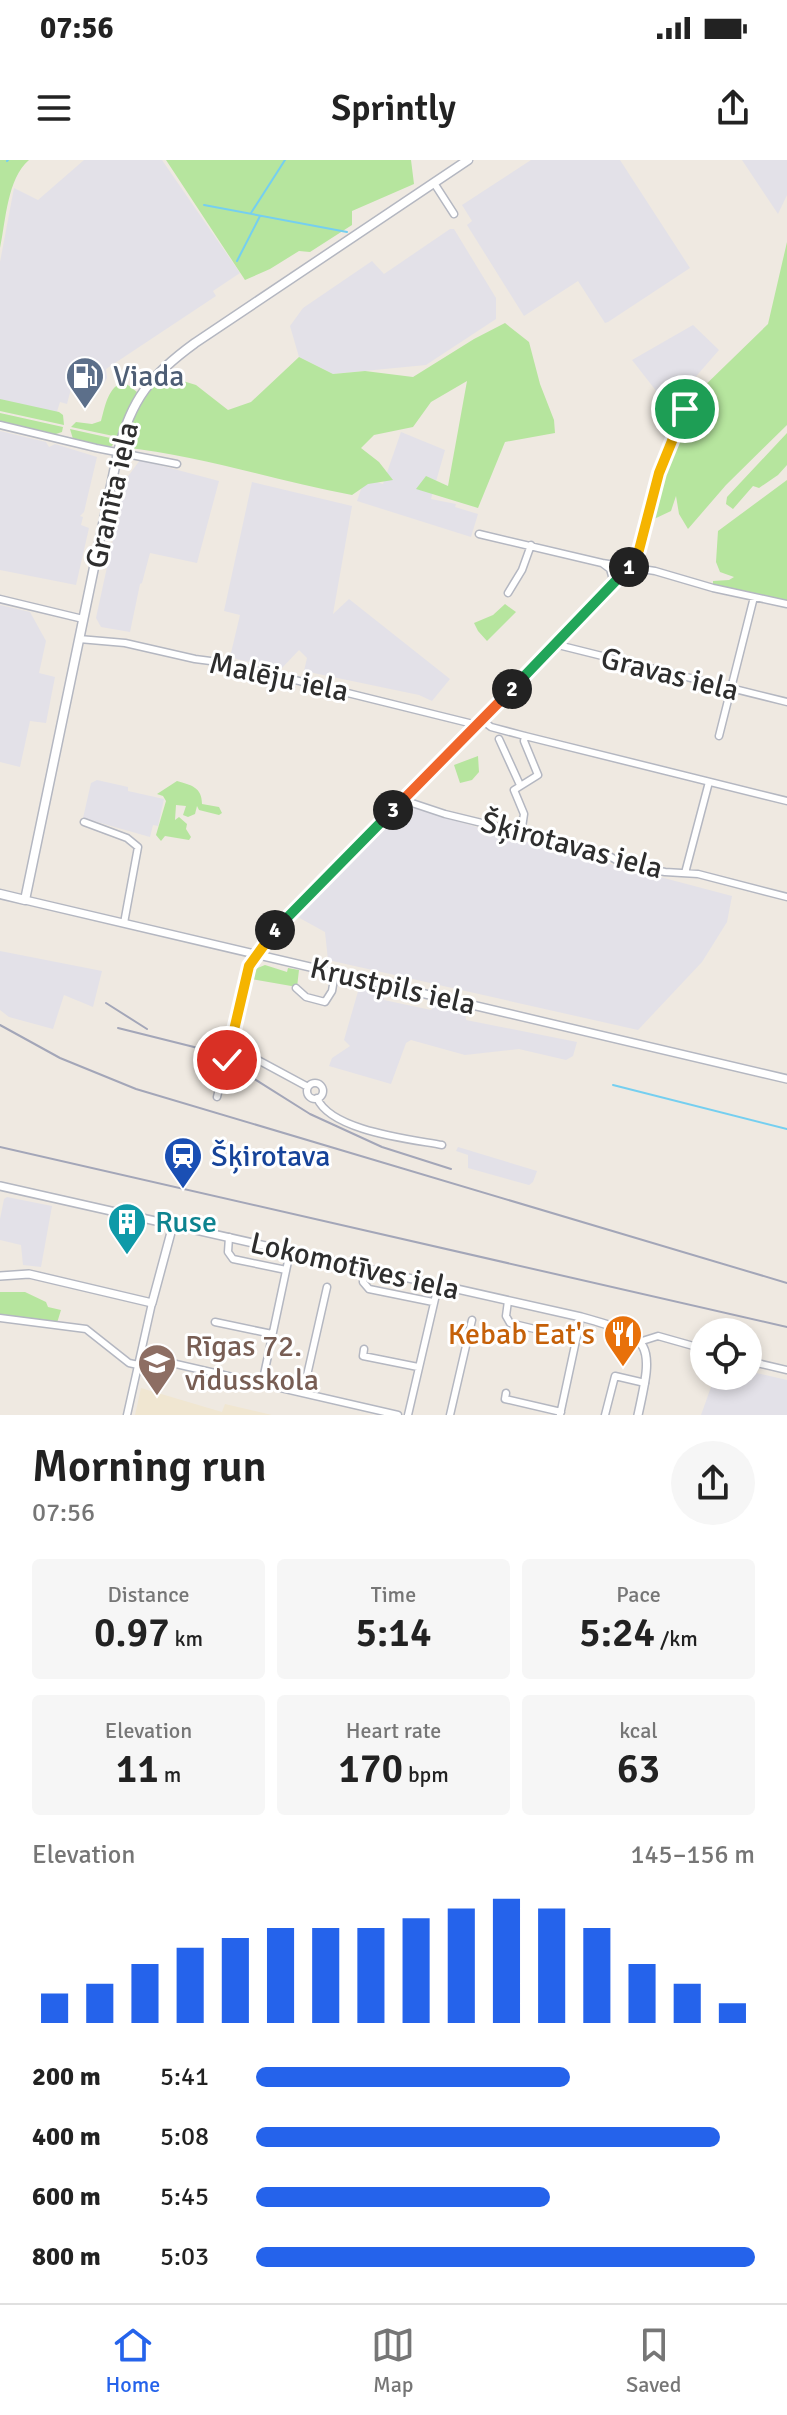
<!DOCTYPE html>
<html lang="en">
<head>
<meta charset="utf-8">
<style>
  body { margin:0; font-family:Signika,sans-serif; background:#f6f6f6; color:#222; height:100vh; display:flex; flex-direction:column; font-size:30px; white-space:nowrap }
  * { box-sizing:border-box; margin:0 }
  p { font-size:26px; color:#767676 }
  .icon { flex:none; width:44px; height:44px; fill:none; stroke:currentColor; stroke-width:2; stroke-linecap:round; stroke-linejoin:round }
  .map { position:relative; height:1255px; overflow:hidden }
  .details { display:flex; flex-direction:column; background:#fff; flex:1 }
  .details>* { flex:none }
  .tools { position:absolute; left:690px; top:1158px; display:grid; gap:16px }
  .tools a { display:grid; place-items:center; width:72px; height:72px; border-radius:50%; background:#fff; box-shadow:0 4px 12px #0003; font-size:40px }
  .pin { position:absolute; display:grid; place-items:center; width:68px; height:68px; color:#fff; margin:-34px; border:4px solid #fff; border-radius:50%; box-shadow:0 2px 8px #0007 }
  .km { position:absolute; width:40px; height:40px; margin:-20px; border-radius:50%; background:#222; color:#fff; font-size:22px; line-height:40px; text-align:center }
  .round { display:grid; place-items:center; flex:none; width:84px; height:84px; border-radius:42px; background:#f6f6f6 }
  .overview { display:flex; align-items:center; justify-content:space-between; height:136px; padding:0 32px }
  h1 { font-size:44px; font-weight:600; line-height:60px }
  .stats { display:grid; grid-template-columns:repeat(3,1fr); gap:12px; height:136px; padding:8px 32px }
  .stats div { display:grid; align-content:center; border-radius:8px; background:#f6f6f6; text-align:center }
  .stats b { font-size:40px; font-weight:600 }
  .stats small { font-size:22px; font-weight:400 }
  .stats p { font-size:22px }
  .chart { height:224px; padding:16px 32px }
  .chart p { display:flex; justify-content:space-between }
  .chart svg { width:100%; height:144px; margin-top:8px; stroke:#2563eb; stroke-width:6 }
  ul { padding:0 32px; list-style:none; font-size:26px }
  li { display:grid; grid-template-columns:128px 96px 1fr; align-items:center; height:60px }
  li i { height:20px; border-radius:10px; background:#2563eb }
  .status { display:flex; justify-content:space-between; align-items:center; height:56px; padding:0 40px; background:#fff; direction:ltr }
  .status svg { height:22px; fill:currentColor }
  header { display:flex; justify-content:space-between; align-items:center; height:104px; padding:0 32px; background:#fff; font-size:36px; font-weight:600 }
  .dock { display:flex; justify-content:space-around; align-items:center; height:112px; border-top:2px solid #e0e0e0; background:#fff; font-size:22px; color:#767676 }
  .dock a { display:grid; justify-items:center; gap:4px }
  .dock .selected { color:#2563eb }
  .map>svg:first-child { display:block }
</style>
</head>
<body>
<div class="status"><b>07:56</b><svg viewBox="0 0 49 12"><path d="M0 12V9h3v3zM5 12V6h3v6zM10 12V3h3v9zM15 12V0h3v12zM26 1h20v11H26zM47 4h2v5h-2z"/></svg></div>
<header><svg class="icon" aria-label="menu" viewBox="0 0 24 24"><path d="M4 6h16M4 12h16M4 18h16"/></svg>Sprintly<svg class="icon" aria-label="share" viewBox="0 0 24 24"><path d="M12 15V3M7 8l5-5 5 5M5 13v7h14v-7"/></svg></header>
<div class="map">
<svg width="787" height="1255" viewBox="0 0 787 1255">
  <rect width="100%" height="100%" fill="#efe9e1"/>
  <path fill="#e3e1e8" d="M84,0H162L240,113L213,131L216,136L106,209L107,218L99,232L72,225L67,244L60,242L55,258L0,246V102L14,28L38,40Z
    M531,0H620L690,108L608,162L605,163L578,121L524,156L467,65L472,61L462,45Z
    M742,0H787V35L778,54Z
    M450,69H454L496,138V159L426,205L333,214L299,197L290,166L303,148L372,101L384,114Z
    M693,165L719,190L679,236L668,246L632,200Z
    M0,271L46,282L49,287L55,284L97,297L84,352L80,356L83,357L81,365L89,368L76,425L0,410Z
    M401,272L445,290L431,339L456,344L455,347L478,354L471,377L357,341L365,318L383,324Z
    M140,300L219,321L197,403L150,393L142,423L140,424L130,472L101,467L96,458L126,319Z
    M252,322L352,346L333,454L349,439L450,519L432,541L419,535L304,511L307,498L299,490L281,509L236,499L231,493L240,455L224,451Z
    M0,445L30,452L46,481L39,513L55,517L46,563L30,561L20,607L0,602Z
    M97,620L128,627V631L164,639L158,666L153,665L150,677L83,658L91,623Z
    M406,646L520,680L732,736L727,762L702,802L638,870L328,800L325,772L296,756Z
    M0,791L102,811L93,847L64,835L53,869L9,857L0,850Z
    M359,828L385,834L384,840L431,850L435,844L465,852L466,860L577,882L573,896L566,900L519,889L465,895L411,880L406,883L391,924L329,906L332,898L350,886L344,880Z
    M458,987L537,1011L533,1022L529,1025L468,1008V995L456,991Z
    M7,1037L52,1046L41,1107L23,1105L21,1085L0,1080V1059L4,1039Z
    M748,1211L787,1220V1255H701L715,1216H748Z"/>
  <path fill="#f0e6d1" d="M141,1228L222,1252L225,1244L272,1255H135Z"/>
  <path fill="#b6e59e" d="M0,0H29C7,19 6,60 0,88Z
    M166,0H411L414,24L352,51V65L310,92L299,91L270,109L245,120Z
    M787,82V265L726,325L688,369L679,354L676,336L671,351L654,359L658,336L674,285L695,235L768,164Z
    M505,163L529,182L540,224L554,260L555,273L505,282L478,348L416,329L426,316L448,326L467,221L431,242L413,267L374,275L361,288L379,302L393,320L368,324L352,335C274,320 201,296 122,287L136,252L160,214L196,225L228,250L251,242L299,197L333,214L365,211L413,217L474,179Z
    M124,222L137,232L118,277L71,267L76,262L92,264L101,261C105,247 108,226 124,222Z
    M0,239L59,252L63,255L64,265L0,251Z
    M0,253L63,267L62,272L53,275L0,263Z
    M70,269L115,279L112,286L107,288L73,279Z
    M787,273V305L778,315L759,328L753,326L733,349L726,344L727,337Z
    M787,320V444L713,428V421L729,420L734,417L720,412L716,402L718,371Z
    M505,444L516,452L487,481L478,471L474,463L493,455Z
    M478,596L479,612L472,620L460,623L454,605Z
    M177,621C191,625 202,627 202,644L219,647L222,653L219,655L199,650L197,646L195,654L188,657L183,655L186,646L176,645L175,660L179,657L187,664L186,669L191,677L189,680L165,676L161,681L156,675L166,641L163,636L157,634Z
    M265,805L287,812L288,808L299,810L297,827L251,819L255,809Z
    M0,1132H25L46,1142L48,1147L61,1150L57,1163L0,1154Z"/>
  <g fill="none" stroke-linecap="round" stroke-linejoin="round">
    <path stroke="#75cff0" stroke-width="2" d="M7,1L8,0
      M204,45L347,72
      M251,53L285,0
      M237,101L260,56
      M613,925L787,969"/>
    <g stroke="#b4b7c1" stroke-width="9">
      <path id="minor" d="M434,23L454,54
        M0,265L96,288L177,304
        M479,374L602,403L610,409L614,423
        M602,403L655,411L713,428L787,444
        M508,433L522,410L531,385
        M0,439L83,459
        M79,479L125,483L195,499L226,503L469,563L475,568
        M554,484L787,542
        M482,560L491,567L525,576L787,641
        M719,576L754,437
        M499,579L520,625
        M406,637L412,643L445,654L604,693L623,704L665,712L698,714L787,737
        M84,662L127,678L138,687L124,763
        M521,674L524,654L514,630L538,615L524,581L525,576
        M685,713L709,622
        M296,828L306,837L325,842L332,831L335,813
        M230,885L308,927
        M307 931a8 8 0 1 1 16 0a8 8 0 1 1-16 0Z
        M217,937L249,806L272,773L630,406L639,390L659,313L685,249
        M317,938C331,971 410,979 442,985
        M229,1077L228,1092L233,1099L286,1110
        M364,1108L363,1122L369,1129L433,1142
        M508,1141L506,1156L510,1163L576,1179
        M0,1158L86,1169L129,1203L138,1205
        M215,1162L272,1174
        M639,1182L658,1176L704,1189
        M364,1189L363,1196L418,1207
        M141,1196L398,1255
        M748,1201L787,1210
        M262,1224L290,1092
        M303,1233L327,1127
        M506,1233L505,1239L561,1252
        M127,1255L152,1143
        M408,1255L438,1126
        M450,1255L472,1160
        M560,1255L581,1157
        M605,1255L615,1216L645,1223"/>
    </g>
    <g stroke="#b4b7c1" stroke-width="10">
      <path id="tertiary" d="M25,740L787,919
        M0,1026L581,1157C654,1177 654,1183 638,1255
        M0,1116L29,1114L152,1143L173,1065"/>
    </g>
    <g stroke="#b4b7c1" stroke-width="11">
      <path id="secondary" d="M0,734L25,740L118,292C131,239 151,215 195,183L468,0"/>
    </g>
    <use href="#minor" stroke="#fff" stroke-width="6"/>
    <use href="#tertiary" stroke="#fff" stroke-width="7"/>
    <use href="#secondary" stroke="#fff" stroke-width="8"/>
    <path stroke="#a3a6b8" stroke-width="2" d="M106,843L147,869
      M0,865L60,898L136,929L787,1123
      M118,868L210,891L310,954L382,987L451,1009
      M0,987L787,1167"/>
  </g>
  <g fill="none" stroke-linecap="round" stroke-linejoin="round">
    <g stroke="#fff" stroke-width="16">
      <path id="split-1" d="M629,407L639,390L659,313L685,249"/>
    </g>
    <g stroke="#fff" stroke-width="16">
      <path id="split-2" d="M512,529L629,407"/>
    </g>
    <g stroke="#fff" stroke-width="16">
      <path id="split-3" d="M393,650L512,529"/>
    </g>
    <g stroke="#fff" stroke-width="16">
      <path id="split-4" d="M275,770L393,650"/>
    </g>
    <g stroke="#fff" stroke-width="16">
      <path id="split-5" d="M227,900L249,806L275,770"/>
    </g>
    <use href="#split-1" stroke="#f5b400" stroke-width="10"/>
    <use href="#split-2" stroke="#22a559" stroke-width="10"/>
    <use href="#split-3" stroke="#f0652b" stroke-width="10"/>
    <use href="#split-4" stroke="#22a559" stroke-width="10"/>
    <use href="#split-5" stroke="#f5b400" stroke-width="10"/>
  </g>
  <defs>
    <g id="fuel-pin" transform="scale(2)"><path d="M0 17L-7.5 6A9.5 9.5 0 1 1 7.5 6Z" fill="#5c6f8a" stroke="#fff"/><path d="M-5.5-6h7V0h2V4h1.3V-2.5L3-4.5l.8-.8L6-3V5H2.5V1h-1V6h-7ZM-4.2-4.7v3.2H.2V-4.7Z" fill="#fff"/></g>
    <g id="station-pin" transform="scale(2)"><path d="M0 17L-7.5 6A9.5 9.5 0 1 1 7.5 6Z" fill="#1a4fb4" stroke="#fff"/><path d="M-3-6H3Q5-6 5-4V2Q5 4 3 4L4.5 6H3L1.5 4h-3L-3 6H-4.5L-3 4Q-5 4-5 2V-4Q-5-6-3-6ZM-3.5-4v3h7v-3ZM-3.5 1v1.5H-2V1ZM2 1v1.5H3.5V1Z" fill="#fff"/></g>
    <g id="building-pin" transform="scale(2)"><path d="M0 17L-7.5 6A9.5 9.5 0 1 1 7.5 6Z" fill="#0f9aa8" stroke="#fff"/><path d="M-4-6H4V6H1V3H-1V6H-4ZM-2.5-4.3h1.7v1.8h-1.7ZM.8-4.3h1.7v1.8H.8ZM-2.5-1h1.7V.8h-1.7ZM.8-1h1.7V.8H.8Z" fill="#fff"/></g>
    <g id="restaurant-pin" transform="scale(2)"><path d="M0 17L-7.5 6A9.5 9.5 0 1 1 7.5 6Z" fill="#e8710a" stroke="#fff"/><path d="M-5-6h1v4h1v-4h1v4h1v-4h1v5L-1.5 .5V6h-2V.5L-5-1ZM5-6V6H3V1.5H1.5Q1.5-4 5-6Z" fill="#fff"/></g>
    <g id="school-pin" transform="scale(2)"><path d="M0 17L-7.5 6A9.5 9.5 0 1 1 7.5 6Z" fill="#8d6e63" stroke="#fff"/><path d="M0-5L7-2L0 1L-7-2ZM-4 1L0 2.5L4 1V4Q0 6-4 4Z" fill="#fff"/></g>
  </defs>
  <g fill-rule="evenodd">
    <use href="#fuel-pin" x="85" y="216"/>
    <use href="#station-pin" x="183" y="996"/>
    <use href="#building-pin" x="127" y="1062"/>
    <use href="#restaurant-pin" x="623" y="1174"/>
    <use href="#school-pin" x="157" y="1203"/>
  </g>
  <g text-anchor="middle" stroke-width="6" stroke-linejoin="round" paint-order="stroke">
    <g font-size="30" fill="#4e5e75" stroke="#fff" text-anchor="start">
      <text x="113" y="226">Viada</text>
    </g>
    <g font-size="30" fill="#2e2e2e" stroke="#fff">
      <text transform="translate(112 335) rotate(-77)" y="10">Granīta iela</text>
      <text transform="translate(670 514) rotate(14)" y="10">Gravas iela</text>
      <text transform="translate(279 517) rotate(12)" y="10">Malēju iela</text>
      <text transform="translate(572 685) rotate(15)" y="10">Šķirotavas iela</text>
      <text transform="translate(393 826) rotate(13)" y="10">Krustpils iela</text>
      <text transform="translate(355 1106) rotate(13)" y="10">Lokomotīves iela</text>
    </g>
    <g font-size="30" fill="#164399" stroke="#fff" text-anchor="start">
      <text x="211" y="1006">Šķirotava</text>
    </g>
    <g font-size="30" fill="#0d838f" stroke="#fff" text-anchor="start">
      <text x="155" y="1072">Ruse</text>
    </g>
    <g font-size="30" fill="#c56008" stroke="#fff" text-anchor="end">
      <text x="595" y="1184">Kebab Eat's</text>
    </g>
    <g font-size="30" fill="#785e54" stroke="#fff" text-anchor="start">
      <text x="185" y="1196">Rīgas 72.<tspan x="185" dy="34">vidusskola</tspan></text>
    </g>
  </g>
</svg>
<div class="tools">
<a><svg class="icon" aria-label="locate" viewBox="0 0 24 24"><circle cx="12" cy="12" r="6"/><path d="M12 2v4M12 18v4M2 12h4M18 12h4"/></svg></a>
</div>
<div class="pin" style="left:685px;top:249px;background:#1e9e55"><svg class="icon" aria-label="arrive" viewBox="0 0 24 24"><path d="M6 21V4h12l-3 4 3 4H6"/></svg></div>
<div class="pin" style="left:227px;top:900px;background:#d93025"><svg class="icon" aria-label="check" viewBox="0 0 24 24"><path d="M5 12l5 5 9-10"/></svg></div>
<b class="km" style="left:629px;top:407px">1</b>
<b class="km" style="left:512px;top:529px">2</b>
<b class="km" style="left:393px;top:650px">3</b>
<b class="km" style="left:275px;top:770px">4</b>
</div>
<section class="details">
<div class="overview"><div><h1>Morning run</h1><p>07:56</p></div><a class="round"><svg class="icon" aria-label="share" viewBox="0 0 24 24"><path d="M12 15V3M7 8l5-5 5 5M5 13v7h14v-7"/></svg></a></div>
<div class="stats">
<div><p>Distance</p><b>0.97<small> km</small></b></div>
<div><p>Time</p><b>5:14</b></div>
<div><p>Pace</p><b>5:24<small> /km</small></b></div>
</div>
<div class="stats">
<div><p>Elevation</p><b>11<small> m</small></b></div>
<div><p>Heart rate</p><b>170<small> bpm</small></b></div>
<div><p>kcal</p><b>63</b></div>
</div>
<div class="chart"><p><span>Elevation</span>145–156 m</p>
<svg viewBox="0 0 160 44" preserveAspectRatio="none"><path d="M5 44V35M15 44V32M25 44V26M35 44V21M45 44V18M55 44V15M65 44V15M75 44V15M85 44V12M95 44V9M105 44V6M115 44V9M125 44V15M135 44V26M145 44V32M155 44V38"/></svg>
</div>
<ul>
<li><b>200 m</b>5:41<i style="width:63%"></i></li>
<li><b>400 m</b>5:08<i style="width:93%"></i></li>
<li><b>600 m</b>5:45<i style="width:59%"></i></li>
<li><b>800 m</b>5:03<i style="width:100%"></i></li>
</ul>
</section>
<nav class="dock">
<a class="selected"><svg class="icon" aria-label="home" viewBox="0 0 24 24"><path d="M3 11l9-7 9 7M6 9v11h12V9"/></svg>Home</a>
<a><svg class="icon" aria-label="map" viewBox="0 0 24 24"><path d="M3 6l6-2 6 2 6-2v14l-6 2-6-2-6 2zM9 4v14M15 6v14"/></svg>Map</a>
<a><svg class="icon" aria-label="saved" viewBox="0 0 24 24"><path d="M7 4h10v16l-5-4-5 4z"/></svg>Saved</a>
</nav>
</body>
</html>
